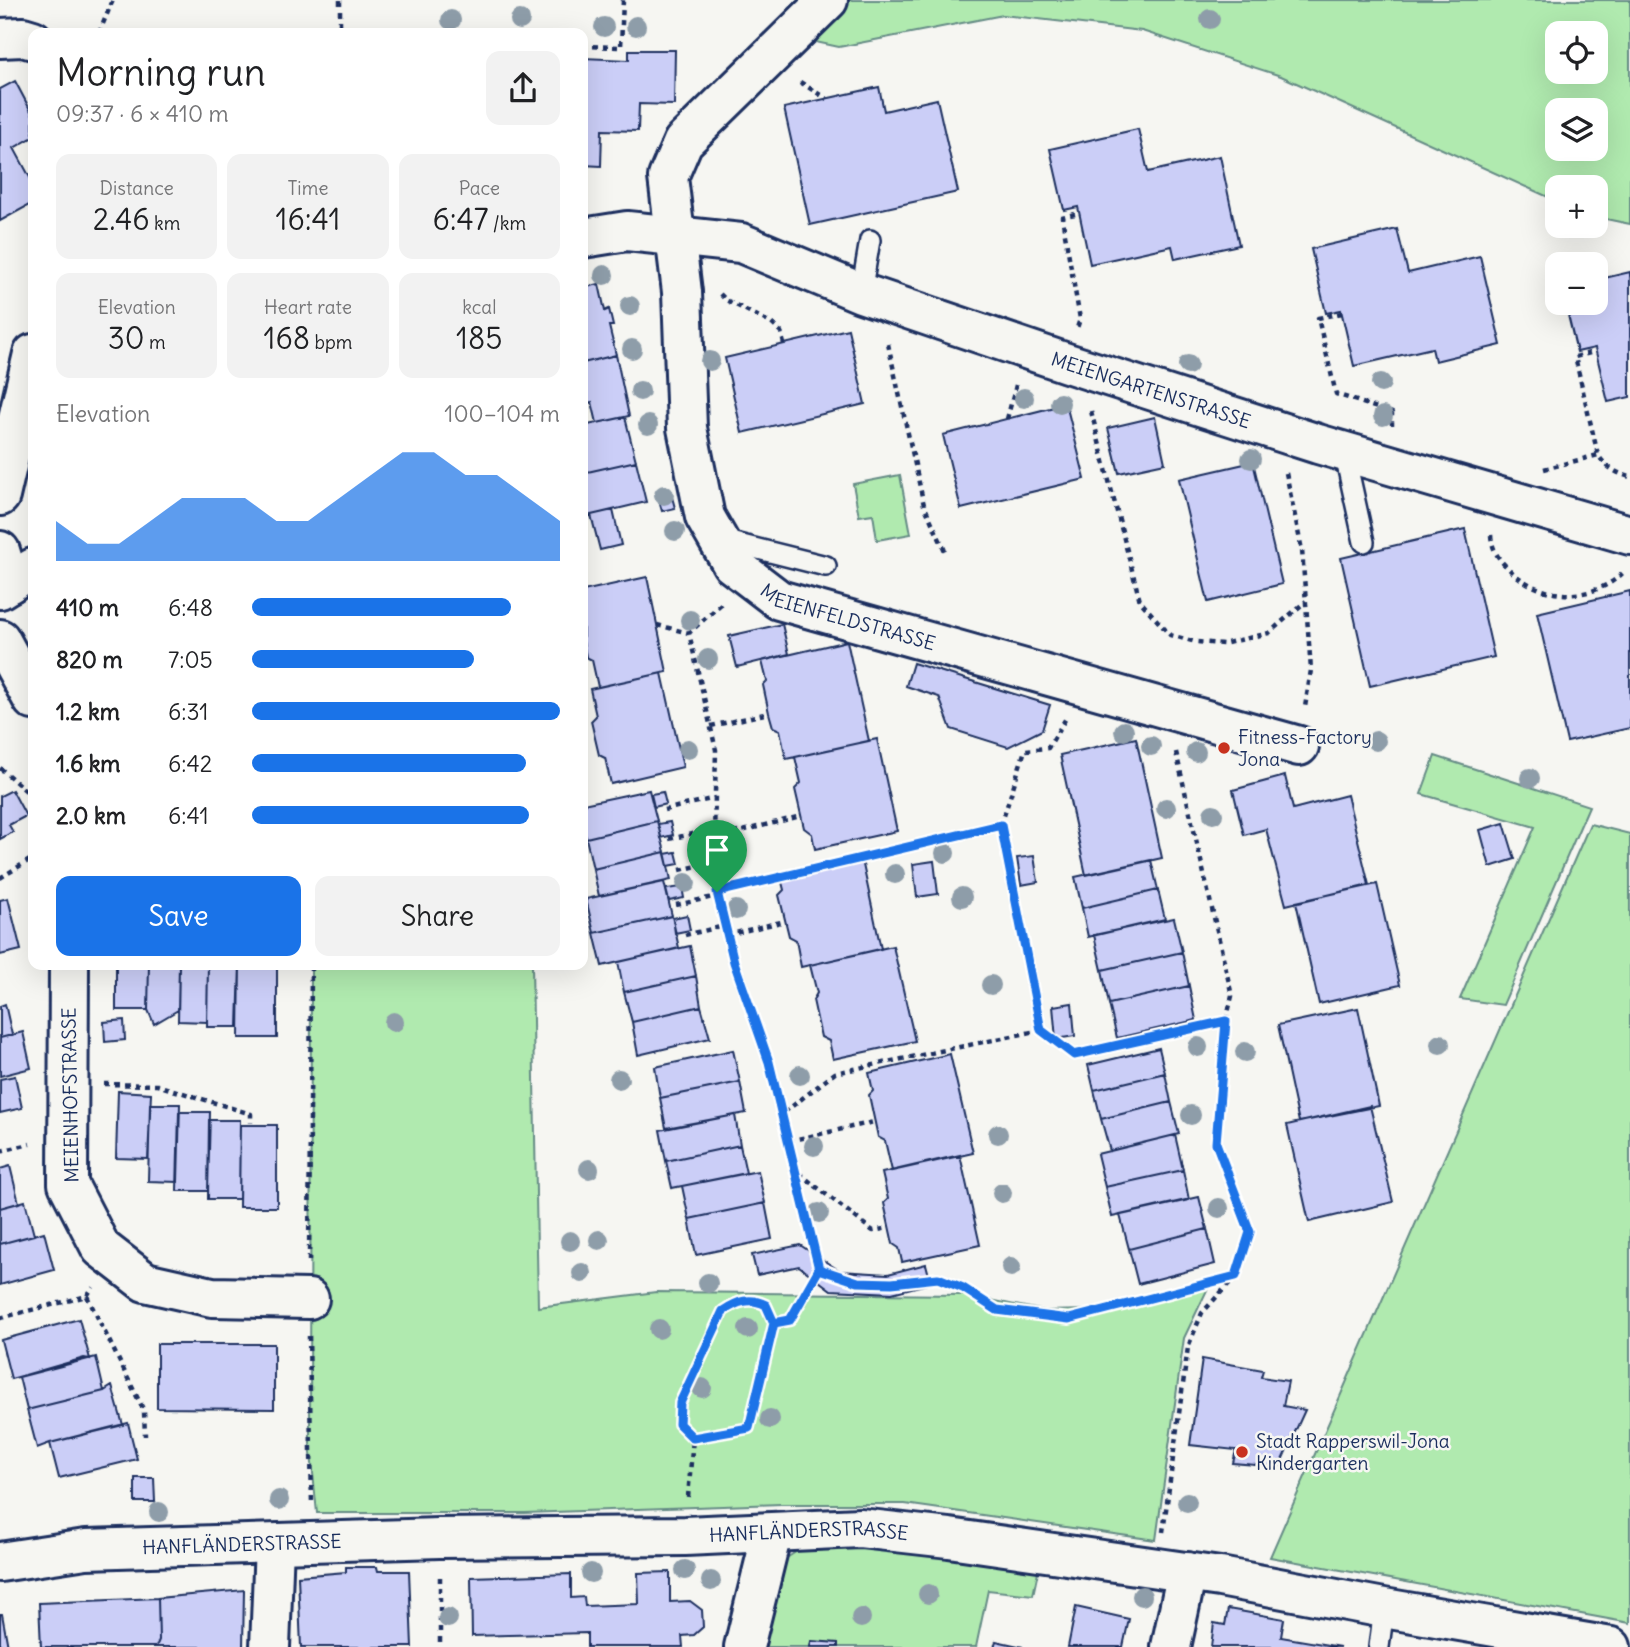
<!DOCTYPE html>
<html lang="en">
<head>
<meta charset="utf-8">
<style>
  body { margin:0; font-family:Delius,sans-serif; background:#f2f2f2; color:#202124; height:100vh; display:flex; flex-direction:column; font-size:26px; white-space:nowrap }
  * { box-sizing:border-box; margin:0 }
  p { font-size:23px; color:#757577 }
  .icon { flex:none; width:38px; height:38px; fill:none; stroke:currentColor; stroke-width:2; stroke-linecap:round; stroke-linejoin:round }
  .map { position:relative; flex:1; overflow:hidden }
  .details { position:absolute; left:28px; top:28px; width:560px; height:942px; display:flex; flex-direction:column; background:#fff; border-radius:14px; box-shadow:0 7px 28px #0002 }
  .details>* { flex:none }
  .fabs { position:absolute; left:1545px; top:21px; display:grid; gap:14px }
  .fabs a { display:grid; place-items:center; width:63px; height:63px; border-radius:14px; background:#fff; box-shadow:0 7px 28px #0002; font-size:35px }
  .pin { position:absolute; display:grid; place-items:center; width:60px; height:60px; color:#fff; margin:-72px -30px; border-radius:50% 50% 50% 0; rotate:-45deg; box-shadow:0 0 7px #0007 }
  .pin .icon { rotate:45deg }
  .round { display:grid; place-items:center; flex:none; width:74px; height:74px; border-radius:14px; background:#f2f2f2 }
  .overview { display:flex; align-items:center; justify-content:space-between; height:119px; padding:0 28px }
  h1 { font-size:38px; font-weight:600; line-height:52px }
  .stats { display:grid; grid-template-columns:repeat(3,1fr); gap:10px; height:119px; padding:7px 28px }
  .stats div { display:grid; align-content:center; border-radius:14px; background:#f2f2f2; text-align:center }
  .stats b { font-size:30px; font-weight:600 }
  .stats small { font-size:19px; font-weight:400 }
  .stats p { font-size:19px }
  .chart { height:196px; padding:14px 28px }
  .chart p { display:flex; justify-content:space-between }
  .chart svg { width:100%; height:126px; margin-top:7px; fill:#1a73e8; opacity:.7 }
  .primary-button { display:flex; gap:14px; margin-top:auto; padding:14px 28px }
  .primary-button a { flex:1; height:80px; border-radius:14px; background:#1a73e8; color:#fff; font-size:28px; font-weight:600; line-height:80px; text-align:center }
  .primary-button a+a { background:#f2f2f2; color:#202124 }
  ul { padding:0 28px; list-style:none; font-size:23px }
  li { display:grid; grid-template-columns:112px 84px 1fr; align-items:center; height:52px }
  li i { height:18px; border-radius:9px; background:#1a73e8 }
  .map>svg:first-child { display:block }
</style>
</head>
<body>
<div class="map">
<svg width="1630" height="1647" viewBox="0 0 1630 1647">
  <rect width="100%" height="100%" fill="#f6f6f2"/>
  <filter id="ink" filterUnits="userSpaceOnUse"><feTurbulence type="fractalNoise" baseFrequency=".0143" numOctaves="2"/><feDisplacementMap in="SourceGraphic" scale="14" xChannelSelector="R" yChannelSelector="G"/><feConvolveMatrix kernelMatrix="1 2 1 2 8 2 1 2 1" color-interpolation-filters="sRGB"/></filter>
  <g filter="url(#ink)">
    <path fill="#b0eaaf" stroke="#668c86" stroke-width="2" fill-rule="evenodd" d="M828,0H1630V224L1596,217V187H1558L1557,201L1281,76L1142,31L1003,15L839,47L792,37ZM1558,33H1596V72H1558ZM1558,110H1596V149H1558Z
      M900,475L911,534L877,540L873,514L859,516L853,484Z
      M1435,756L1589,806L1503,1005L1460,999L1535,827L1421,794Z
      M1590,824L1630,834V1623L1270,1557Z
      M311,964H532L538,1307L656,1292L966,1295L1045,1311L1090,1310L1209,1286L1184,1338L1156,1540L905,1504H781L525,1513H317L310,1443Z
      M843,1546L1039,1567L1033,1595L988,1590L976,1647H763L782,1561L802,1548Z"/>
    <path fill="#cbcef7" stroke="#1b2f5e" stroke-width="2" d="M629,50H675L674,105L639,104L638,131L602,130L601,166L583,165V58L629,60Z
      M15,81L33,115V137L14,148L33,183V203L0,221V89Z
      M879,87L884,111L937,99L958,192L810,225L784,108Z
      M1138,129L1148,172L1220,156L1239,245L1175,259L1172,246L1090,264L1078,207L1064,210L1050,149Z
      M1397,229L1408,273L1480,256L1501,345L1435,361L1432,348L1354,366L1341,310L1326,313L1311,249Z
      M1630,272V397L1608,402L1595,348L1577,352L1565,303H1596V280Z
      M599,284L605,311L609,309L613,326H609L616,355L583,363V288Z
      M848,329L865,404L742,433L725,358Z
      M616,355L629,416L597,423L592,402L583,404V363Z
      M1066,404L1085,479L961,509L943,435Z
      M625,417L636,461L583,473V426Z
      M1155,417L1165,463L1119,473L1108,428Z
      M636,461L646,502L583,517V473Z
      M1253,462L1282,584L1208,602L1179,479Z
      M672,497L675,508L662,511L659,501Z
      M613,510L621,545L600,550L591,515Z
      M1465,529L1494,657L1370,686L1341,558Z
      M647,577L667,672L598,687L592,660L586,657L583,641V591Z
      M1630,591V728L1567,742L1537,613Z
      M782,624L789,654L737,667L729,636Z
      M847,641L869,741L786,759L780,730L773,727L769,713L763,685L767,681L762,661Z
      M913,663L1050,705L1042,730L1008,747L951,729L939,697L906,686Z
      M662,673L683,767L611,784L605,758L599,755L591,721L596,716L590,689Z
      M1136,738L1162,858L1086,875L1060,755Z
      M877,739L897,831L815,849L812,834L804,828L795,789L801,783L795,757Z
      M1285,776L1293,809L1347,795L1369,885L1286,905L1266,829L1244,835L1233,790Z
      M12,790L26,816L9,825L13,832L0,839V796Z
      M649,790L657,821L586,838L583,825V804Z
      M663,792L666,804L654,807L651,794Z
      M657,821L665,852L593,869L586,838Z
      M670,822L673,835L661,838L658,824Z
      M1504,823L1515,859L1490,867L1480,830Z
      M665,852L671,880L599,896L593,869Z
      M676,852L679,864L668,866L665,854Z
      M1034,856L1038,882L1021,885L1017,858Z
      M862,860L881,949L801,967L796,940L789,936L779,895L784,890L781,878Z
      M1151,860L1158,890L1082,908L1075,877Z
      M934,861L938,894L917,897L913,864Z
      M664,882L672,916L594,933L586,899Z
      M1377,884L1400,985L1319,1004L1296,902Z
      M682,887L684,898L669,901L666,889Z
      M1158,890L1165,919L1088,937L1082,908Z
      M8,898L21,950L0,955V900Z
      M687,915L690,930L675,933L673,918Z
      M672,916L679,948L602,966L594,933Z
      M1174,918L1182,952L1102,970L1094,935Z
      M690,946L696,976L624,992L618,962Z
      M893,946L915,1041L833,1059L829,1041L821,1037L813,1000L817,993L810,965Z
      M1182,952L1189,986L1109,1004L1102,970Z
      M116,964H149L148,1010H116Z
      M149,964H179L178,1010L154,1024L148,1010Z
      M179,964H208L207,1022L178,1021Z
      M208,964H240L238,1027H207Z
      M240,964H277V1038H239Z
      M696,976L701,1006L632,1022L624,992Z
      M1189,986L1196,1020L1117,1038L1109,1004Z
      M1072,1003L1075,1036L1056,1039L1053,1006Z
      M5,1004L12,1035L0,1038V1006Z
      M701,1006L710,1038L638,1055L632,1022Z
      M1358,1008L1379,1106L1299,1122L1278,1025Z
      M124,1020L125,1040L105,1042L104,1022Z
      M23,1032L31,1068L0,1076V1038Z
      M1159,1048L1165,1073L1094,1090L1088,1065Z
      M733,1050L740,1082L660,1098L655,1067Z
      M950,1054L973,1153L892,1171L885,1141L878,1137L869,1095L873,1091L869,1073Z
      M1165,1073L1171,1102L1101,1119L1094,1090Z
      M15,1076L22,1108L0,1113V1079Z
      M740,1082L746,1113L666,1128L660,1098Z
      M118,1091L151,1093L148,1159L116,1158Z
      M1171,1102L1179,1134L1110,1151L1101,1119Z
      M150,1104H180L178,1182L148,1181Z
      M1370,1106L1393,1202L1309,1222L1287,1125Z
      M179,1112H210L208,1191H177Z
      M735,1115L740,1145L666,1161L660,1130Z
      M209,1120H240L239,1199H208Z
      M240,1125H277V1207H239Z
      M1175,1135L1183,1170L1105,1187L1097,1154Z
      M740,1145L746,1173L672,1188L666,1161Z
      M960,1155L980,1245L902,1262L899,1248L893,1244L884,1203L888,1199L882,1173Z
      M10,1166L19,1203L0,1208V1169Z
      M1183,1170L1189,1200L1112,1217L1105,1187Z
      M758,1171L765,1203L689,1219L682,1186Z
      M1199,1197L1207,1229L1129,1249L1120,1215Z
      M25,1201L34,1235L0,1244V1208Z
      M765,1203L772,1239L696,1255L689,1219Z
      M1207,1229L1215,1264L1138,1284L1129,1249Z
      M44,1232L54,1270L0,1285V1244Z
      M800,1245L840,1271L888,1274L926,1264L931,1283L892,1293L831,1290L799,1266L757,1275L752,1255Z
      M79,1319L90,1359L84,1358L11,1379L1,1340Z
      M157,1344H274V1409L157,1408Z
      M96,1357L104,1391L27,1410L19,1377Z
      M1202,1359L1263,1370L1261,1377L1288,1381L1283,1406L1305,1410L1279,1467L1233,1463L1236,1450L1190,1445Z
      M112,1386L123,1425L50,1443L37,1448L27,1410L104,1391Z
      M128,1423L137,1459L59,1478L50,1443Z
      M135,1478H154L155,1502H135Z
      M346,1567H377L378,1571H409L412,1647H301L298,1576L346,1572Z
      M670,1572V1602L690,1601L702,1610L703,1627L694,1635L682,1636L683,1647H587V1633L472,1636L471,1577L571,1574V1598L584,1597L585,1606L639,1604L638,1573Z
      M244,1590L243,1647H156L159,1640L158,1598Z
      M158,1598L159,1640L156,1647H41L39,1603Z
      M1076,1607L1129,1619L1123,1647H1068Z
      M1228,1609L1284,1619L1281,1637L1340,1647H1211L1214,1623L1225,1625Z
      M0,1614H2L8,1647H0Z
      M811,1641L838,1643V1647H810Z
      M996,1641L1023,1647H994Z"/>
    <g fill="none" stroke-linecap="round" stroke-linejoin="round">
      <g stroke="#1b2f5e" stroke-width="24">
        <path id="service" d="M861,293L870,240
          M1344,451L1364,542
          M718,539L826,566
          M1379,1647L1384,1608"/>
      </g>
      <g stroke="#1b2f5e" stroke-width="44">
        <g id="minor">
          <path id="s1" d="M828,0L683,142L668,177L682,292L687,428L705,517L732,564L779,600L1299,746"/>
          <path d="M0,38L23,37L33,40"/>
          <path id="s2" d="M583,238L627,231L741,243L861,293L1067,363L1318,444L1630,535"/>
          <path d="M0,496L33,354"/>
          <path d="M0,551L10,583"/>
          <path d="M0,589L33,568"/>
          <path d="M0,639L33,700"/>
          <path d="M69,964L68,1184L101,1248L145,1282L212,1297L309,1299"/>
          <path id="s3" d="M0,1562L86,1549L439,1538L685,1536L860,1528L949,1538L1220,1577L1384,1608L1611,1647"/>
          <path d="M270,1647L274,1544"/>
          <path d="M744,1647L772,1533"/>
          <path d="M1171,1647L1187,1572"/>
        </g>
      </g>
      <path stroke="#1b2f5e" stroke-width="4.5" stroke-dasharray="5 5" stroke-linecap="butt" d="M340,0V30L504,33
        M99,33L113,0
        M583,46L621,47L623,0
        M800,82L827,99
        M1075,214L1062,217L1080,319L1077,328
        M720,294L726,300L771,323L781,332L784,344
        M1342,313L1318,318L1336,394L1392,413V425
        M888,344L924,505L946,553
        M1590,353L1575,357L1598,455C1607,468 1616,473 1630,477
        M1091,411L1140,601L1170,635L1196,642L1223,644L1269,633L1306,601
        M1007,419L1016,385
        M1544,469L1598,455
        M1286,473L1302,550L1311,670L1305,707
        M1491,535C1492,549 1498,559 1508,568C1540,601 1592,604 1625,571
        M721,604L689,633L716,750L714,838L717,892L734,962L769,1062L795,1170L873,1231L889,1228
        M657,625L689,633
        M711,726L769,713
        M1176,752L1232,996L1226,1021
        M0,768L33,797
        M664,810L715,798
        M1001,825L1025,750L1048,748L1066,718
        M714,838L801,816
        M669,839L714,829
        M680,870L715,862
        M0,878L33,858
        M717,892L1001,825L1041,1030L835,1073L782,1114
        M676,905L718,896
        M685,935L725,926
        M727,935L785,921
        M1041,1030L1074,1055L1226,1021L1216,1143L1250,1232L1236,1276L1202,1313L1188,1347L1163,1532
        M104,1084L157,1085L251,1114V1123
        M789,1141L874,1122
        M0,1151L30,1144
        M796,1171L819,1268
        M309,1261L311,964
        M87,1296L144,1411L145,1436
        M0,1318L87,1296L93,1287
        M309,1336L312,1506
        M693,1438L679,1424L680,1403L723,1311C738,1301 750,1297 766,1305L774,1323
        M688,1497L693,1438L749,1428L774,1323L790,1320L819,1269L858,1281L892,1283L938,1278L963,1288L997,1310L1069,1319L1236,1276
        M440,1577V1647"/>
      <use href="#service" stroke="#f6f6f2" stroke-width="19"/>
      <use href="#minor" stroke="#f6f6f2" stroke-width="38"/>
    </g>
    <g fill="#8e9da9">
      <circle cx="1210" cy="19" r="10"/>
      <circle cx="451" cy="20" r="10"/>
      <circle cx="520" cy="20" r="10"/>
      <circle cx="636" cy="26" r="10"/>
      <circle cx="604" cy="27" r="10"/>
      <circle cx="604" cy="275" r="10"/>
      <circle cx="630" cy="306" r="10"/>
      <circle cx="632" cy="349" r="10"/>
      <circle cx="710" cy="361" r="10"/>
      <circle cx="1188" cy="365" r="10"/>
      <circle cx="1381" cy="383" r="10"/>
      <circle cx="640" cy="391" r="10"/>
      <circle cx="1024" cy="398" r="10"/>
      <circle cx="1060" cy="403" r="10"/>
      <circle cx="1383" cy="416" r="10"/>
      <circle cx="648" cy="425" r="10"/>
      <circle cx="1251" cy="459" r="10"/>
      <circle cx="664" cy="495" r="10"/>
      <circle cx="675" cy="531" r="10"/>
      <circle cx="690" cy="620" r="10"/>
      <circle cx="708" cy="659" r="10"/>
      <circle cx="1124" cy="731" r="10"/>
      <circle cx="1376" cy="741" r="10"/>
      <circle cx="1151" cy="746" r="10"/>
      <circle cx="688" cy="749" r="10"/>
      <circle cx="1196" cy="752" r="10"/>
      <circle cx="1530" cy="778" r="10"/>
      <circle cx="1166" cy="808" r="10"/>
      <circle cx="1213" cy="814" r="10"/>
      <circle cx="945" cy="853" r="10"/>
      <circle cx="895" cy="874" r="10"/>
      <circle cx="686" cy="883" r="10"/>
      <circle cx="962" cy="897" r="10"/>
      <circle cx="736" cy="910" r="10"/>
      <circle cx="991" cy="985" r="10"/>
      <circle cx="394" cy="1022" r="10"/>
      <circle cx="1440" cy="1044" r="10"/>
      <circle cx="1198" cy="1047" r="10"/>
      <circle cx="1245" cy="1052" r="10"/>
      <circle cx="800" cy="1075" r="10"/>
      <circle cx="619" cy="1079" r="10"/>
      <circle cx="1191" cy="1115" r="10"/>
      <circle cx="998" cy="1134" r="10"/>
      <circle cx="814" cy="1146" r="10"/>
      <circle cx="589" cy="1169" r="10"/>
      <circle cx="1002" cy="1193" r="10"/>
      <circle cx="1219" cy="1208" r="10"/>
      <circle cx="819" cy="1213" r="10"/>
      <circle cx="599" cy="1240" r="10"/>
      <circle cx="570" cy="1241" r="10"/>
      <circle cx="1011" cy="1267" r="10"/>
      <circle cx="582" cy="1273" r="10"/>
      <circle cx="708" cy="1283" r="10"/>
      <circle cx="659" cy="1329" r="10"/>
      <circle cx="748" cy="1329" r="10"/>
      <circle cx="702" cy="1388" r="10"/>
      <circle cx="770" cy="1419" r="10"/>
      <circle cx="279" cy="1500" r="10"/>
      <circle cx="1187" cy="1502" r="10"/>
      <circle cx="159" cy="1512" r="10"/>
      <circle cx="685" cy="1570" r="10"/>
      <circle cx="591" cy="1573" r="10"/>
      <circle cx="711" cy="1581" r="10"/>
      <circle cx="928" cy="1594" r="10"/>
      <circle cx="1142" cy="1596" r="10"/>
      <circle cx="448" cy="1618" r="10"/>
      <circle cx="861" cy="1618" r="10"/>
    </g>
  </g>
  <g fill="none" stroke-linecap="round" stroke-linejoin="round" filter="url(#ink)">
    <g stroke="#fff" stroke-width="14">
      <path id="route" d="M717,892L734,962L769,1062L819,1269L790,1320L774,1323L749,1428L693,1438L679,1424L680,1403L723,1311C738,1301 750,1297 766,1305L774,1323L790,1320L819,1269L858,1282L892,1283L938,1278L963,1288L997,1310L1069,1319L1236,1276L1250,1232L1216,1143L1226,1021L1074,1055L1041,1030L1001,825L717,892"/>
    </g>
    <use href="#route" stroke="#1a73e8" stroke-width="9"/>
  </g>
  <g fill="#c8321e" stroke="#f6f6f2" stroke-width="2.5">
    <circle cx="1224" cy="748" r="7"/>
    <circle cx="1242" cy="1452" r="7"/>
  </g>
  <g text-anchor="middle" stroke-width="5" stroke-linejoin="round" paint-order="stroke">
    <g font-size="19" fill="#1b2f5e" stroke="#f6f6f2">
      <text dy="7" stroke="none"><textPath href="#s2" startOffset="595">MEIENGARTENSTRASSE</textPath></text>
      <text dy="7" stroke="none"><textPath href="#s1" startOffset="768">MEIENFELDSTRASSE</textPath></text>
      <text transform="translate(70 1095) rotate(-91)" y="7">MEIENHOFSTRASSE</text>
      <text dy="7" stroke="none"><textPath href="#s3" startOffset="810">HANFLÄNDERSTRASSE</textPath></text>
      <text dy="7" stroke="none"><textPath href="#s3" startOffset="243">HANFLÄNDERSTRASSE</textPath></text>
    </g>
    <g font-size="19" fill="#1b2f5e" stroke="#f6f6f2" text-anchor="start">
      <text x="1238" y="744">Fitness-Factory<tspan x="1238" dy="22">Jona</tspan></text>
      <text x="1256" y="1448">Stadt Rapperswil-Jona<tspan x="1256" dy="22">Kindergarten</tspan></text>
    </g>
  </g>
</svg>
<div class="fabs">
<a><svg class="icon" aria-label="locate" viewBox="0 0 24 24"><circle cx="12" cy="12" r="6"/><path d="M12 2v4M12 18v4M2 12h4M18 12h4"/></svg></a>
<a><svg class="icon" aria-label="layers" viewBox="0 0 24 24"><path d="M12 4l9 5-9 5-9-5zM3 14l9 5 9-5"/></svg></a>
<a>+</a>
<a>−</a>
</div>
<div class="pin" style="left:717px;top:892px;background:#1e9e55"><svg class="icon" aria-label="arrive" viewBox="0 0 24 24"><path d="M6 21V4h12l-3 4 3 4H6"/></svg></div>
<section class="details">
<div class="overview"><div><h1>Morning run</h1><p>09:37 · 6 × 410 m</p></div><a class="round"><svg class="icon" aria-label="share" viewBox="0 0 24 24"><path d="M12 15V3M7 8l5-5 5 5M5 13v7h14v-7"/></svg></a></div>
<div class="stats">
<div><p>Distance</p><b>2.46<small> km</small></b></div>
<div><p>Time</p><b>16:41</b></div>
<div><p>Pace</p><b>6:47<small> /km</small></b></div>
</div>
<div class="stats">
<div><p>Elevation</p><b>30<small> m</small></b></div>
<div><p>Heart rate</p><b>168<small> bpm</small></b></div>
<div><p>kcal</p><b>185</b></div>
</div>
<div class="chart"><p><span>Elevation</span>100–104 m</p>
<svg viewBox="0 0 160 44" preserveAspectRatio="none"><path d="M0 44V30L10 38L20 38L30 30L40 22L50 22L60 22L70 30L80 30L90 22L100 14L110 6L120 6L130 14L140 14L150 22L160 30V44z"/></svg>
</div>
<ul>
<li><b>410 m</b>6:48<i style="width:84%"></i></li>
<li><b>820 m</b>7:05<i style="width:72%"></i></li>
<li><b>1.2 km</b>6:31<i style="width:100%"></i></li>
<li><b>1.6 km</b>6:42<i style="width:89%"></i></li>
<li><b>2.0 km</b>6:41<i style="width:90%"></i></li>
</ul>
<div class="primary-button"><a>Save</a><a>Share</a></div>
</section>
</div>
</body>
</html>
